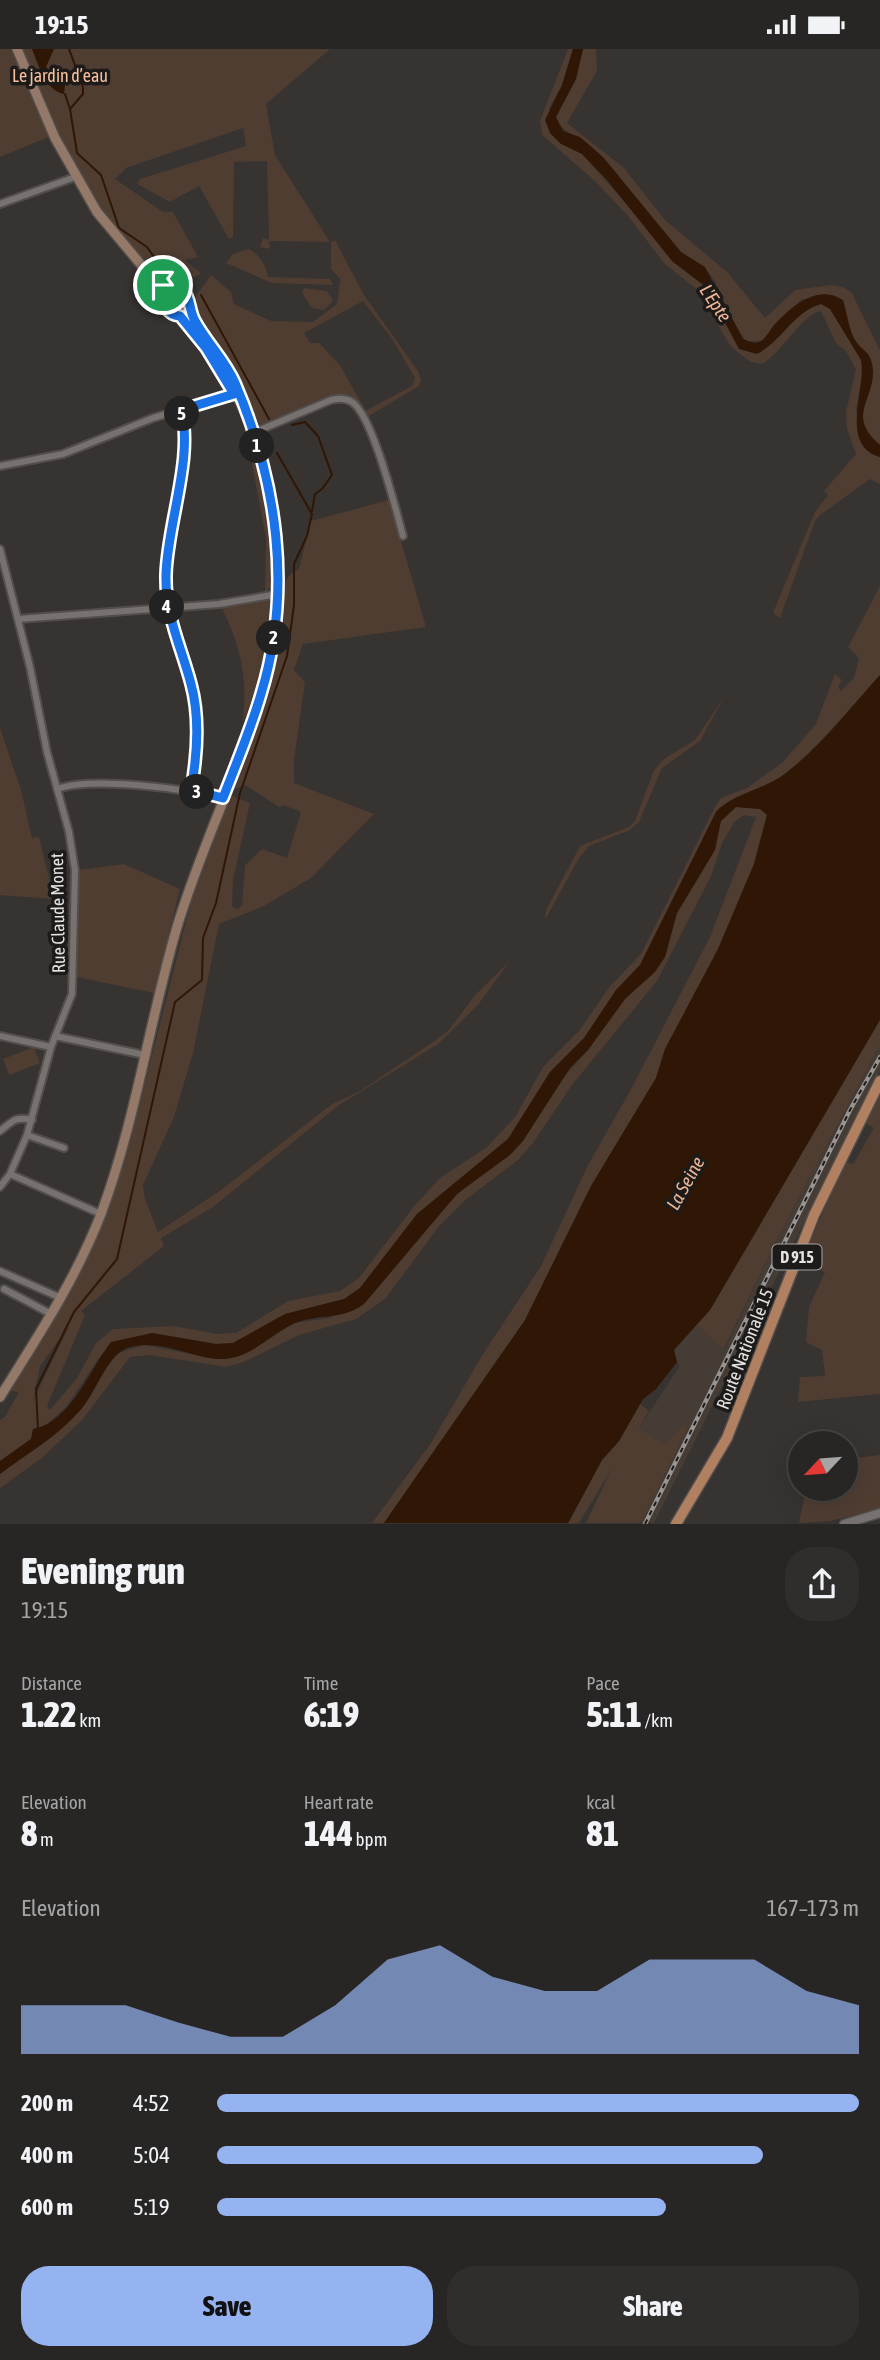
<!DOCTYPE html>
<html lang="en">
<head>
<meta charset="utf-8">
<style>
  body { margin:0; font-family:"Asap Condensed",sans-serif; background:#302e2c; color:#f1f3f6; height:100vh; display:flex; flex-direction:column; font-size:26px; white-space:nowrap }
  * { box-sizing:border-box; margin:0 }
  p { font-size:23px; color:#a5a5a6 }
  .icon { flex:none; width:38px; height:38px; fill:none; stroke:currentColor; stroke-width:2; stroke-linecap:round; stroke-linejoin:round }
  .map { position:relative; height:1475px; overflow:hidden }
  .drawer { display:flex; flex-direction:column; background:#282624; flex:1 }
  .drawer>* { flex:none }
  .needle { width:46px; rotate:244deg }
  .buttons { position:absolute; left:788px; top:1382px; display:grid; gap:14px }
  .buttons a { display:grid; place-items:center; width:70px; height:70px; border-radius:50%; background:#282624; box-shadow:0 7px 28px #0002,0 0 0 2px #444341; font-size:35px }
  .pin { position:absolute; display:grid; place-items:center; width:60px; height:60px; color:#fff; margin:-30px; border:4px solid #fff; border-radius:50%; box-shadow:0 2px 7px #0007 }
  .km { position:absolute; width:35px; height:35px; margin:-18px; border-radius:50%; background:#222; color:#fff; font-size:19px; line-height:35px; text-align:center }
  .round { display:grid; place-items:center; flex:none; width:74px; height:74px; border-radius:28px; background:#302e2c }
  .head { display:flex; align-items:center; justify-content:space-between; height:119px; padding:0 21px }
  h1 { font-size:38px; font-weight:800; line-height:52px }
  .stats { display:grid; grid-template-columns:repeat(3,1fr); gap:10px; height:119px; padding:7px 21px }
  .stats div { display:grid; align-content:center }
  .stats b { font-size:35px; font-weight:800 }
  .stats small { font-size:19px; font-weight:400 }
  .stats p { font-size:19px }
  .chart { height:196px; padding:14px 21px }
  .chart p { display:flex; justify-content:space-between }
  .chart svg { width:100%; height:126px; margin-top:7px; fill:#95b2f1; opacity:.7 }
  .button { display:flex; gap:14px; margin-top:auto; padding:14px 21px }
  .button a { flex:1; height:80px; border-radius:28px; background:#95b2f1; color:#111; font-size:28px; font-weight:800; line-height:80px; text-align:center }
  .button a+a { background:#302e2c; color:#f1f3f6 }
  ul { padding:0 21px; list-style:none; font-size:23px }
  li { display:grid; grid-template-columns:112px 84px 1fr; align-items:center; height:52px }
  li i { height:18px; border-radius:9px; background:#95b2f1 }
  .status { display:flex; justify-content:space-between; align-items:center; height:49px; padding:0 35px; background:#282624; direction:ltr }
  .status svg { height:19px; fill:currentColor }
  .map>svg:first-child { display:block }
</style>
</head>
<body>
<div class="status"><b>19:15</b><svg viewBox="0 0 49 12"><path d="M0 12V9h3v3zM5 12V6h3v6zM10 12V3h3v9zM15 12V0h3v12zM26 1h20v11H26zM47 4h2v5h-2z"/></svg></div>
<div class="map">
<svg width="880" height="1475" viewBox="0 0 880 1475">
  <rect width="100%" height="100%" fill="#363330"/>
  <path fill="#453c36" d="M880,996V1021L654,1474H641L688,1379L683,1376L664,1395L639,1379L679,1318L674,1301L696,1276L725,1300L779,1186Z"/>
  <path fill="#4f3d32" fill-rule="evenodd" d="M0,0H12L49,88L0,108Z
    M23,0H330L266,55L275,106L330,193L269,192L270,200L260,198L263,189L269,191L267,112L234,113L233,188L229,190L199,137L170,153L137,135L140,130L246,97L243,79L126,119L115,130L163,163H173L198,208L185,211L201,224L180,237C164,236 152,221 142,210C84,150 54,76 23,0Z
    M568,0H573L562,36L549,59L562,95L582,105L652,184L672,212L706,238L727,275L757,305C782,292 793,263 821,255L830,260L861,311L863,321L856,361L875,406L880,408V435L870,430L820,466L815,472L780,569L774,565V561L815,463L828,446L824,442L856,405L847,380L846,363L856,321L846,302L836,294L821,262C803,264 782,304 762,315L751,313L731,298L696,240L664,214L628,167L596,133L542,86L540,72Z
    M583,0H596L597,22L567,74L624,119L665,171L727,223L765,269L795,241L831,236L843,238L852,244L880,302V396C849,370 869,357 873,326C875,309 865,305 856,293C849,284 846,263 842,251L833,247L802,250L762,292H747C739,287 720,243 714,231C701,210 691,214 678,200C653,172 631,141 606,112C592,96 559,83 556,68L576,30Z
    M335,191L364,246L418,322L421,330L419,337L367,368L365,362L412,337L415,329L393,291L363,252L304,284L310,294H319L340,316L364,359L343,348L260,377L240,333L197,265L196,247L211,226L231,243L234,255L271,272L313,273L337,255L340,230L331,220V193Z
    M248,200C259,204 267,218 268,228L330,230L333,236L272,234L226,214L233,205Z
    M304,239L327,242L333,252L324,261L312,259L302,244Z
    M249,399H255L269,460L273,537L265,543L266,489Z
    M389,451L426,578L303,595L294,621L305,633L294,711V734L374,765L311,829L264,857L219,875L193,1004L174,1068L143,1136L145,1150L158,1183L221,1141L332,1055L360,1042L436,991L449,981L476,945L509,913L478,956L438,995L339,1056L213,1158L161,1189L164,1197L81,1262L85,1266L47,1357L50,1361L77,1329L96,1294L113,1280L173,1277L217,1285L236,1284L288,1252L340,1242L359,1229L415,1156L440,1129L487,1098L515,1068L543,1018L579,982L610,937L641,905L715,758L721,749L747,739L782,714L816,675L835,625L842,631L838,638L841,642L854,629L859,609L848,598L880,537V626C850,659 821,696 786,724C764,741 737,745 716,763L640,916L616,941L584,989L550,1023L508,1090L417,1165L360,1239L344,1250L285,1265L233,1294L216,1295L152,1284L101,1306L66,1358L31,1390L0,1412V1371L5,1368L19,1343L11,1342L81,1217L109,1153L128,1101L192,849L231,747L250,754L233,831L232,858L238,860L242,856L245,816L262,800L287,809L301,763L284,756L279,758L245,736L235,740L233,735C252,687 271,639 280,587C283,565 275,529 299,520L311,472ZM69,1277L33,1352L40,1317Z
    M261,551L270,552C276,592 257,637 243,673C247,625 242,601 221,557Z
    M724,648L700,692L662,719L639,773L630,781L589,797L579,809L545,871L546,861L580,797L629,778L635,772L654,721L664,710L695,691Z
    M0,679L21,741L32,789L39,788L54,850L0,846Z
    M736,758L760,760L767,765L754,815L718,900L665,1000L656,1029L591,1137L525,1271L384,1474H372L431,1394L481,1308L541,1217L588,1116L630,1042L710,888L756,768L744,766L735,772L722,794L711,827L657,932L572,1036L533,1094L518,1111L464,1152L440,1176L385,1250L356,1270L299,1286L244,1313L226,1318L150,1306L130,1308L83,1370L43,1408L0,1439V1425C30,1403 56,1389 81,1359C95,1343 103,1317 118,1304L144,1296L218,1310L247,1304L294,1274L330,1269L378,1239L429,1174L470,1133L588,1001L625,950L665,908L677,864L703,821L721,772Z
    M124,815L180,840L154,944L77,928L75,869L79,821Z
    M880,971V996L779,1186L724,1300L696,1276L710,1261Z
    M34,998L40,1014L9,1026L3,1010Z
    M880,1047V1345L798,1353L800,1328L825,1327L822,1301L806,1293L809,1258L825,1223L802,1213L844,1113L853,1115L874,1079L865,1074Z
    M640,1355L649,1362L639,1379L664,1395L683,1376L688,1379L641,1474H586L611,1421L579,1474L568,1475L602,1411L619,1392Z
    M880,1406V1459L831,1472L799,1474L806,1440H845V1410Z"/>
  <path fill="#301605" d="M32,0H54L46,18L65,36L64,45C46,42 38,15 32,0Z
    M573,0H583L576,30L556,68L563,82L580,88L603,108L681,203L705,218L743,290C748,292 754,295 759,293C766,290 770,281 774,276C791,258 817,234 843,251C847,263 849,284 857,294C863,302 870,303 872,315C879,349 843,364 880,396V408C838,396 867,338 861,311L830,260L821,255C793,263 782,292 757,305L739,300L706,238L672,212L607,131L582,105L561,95L550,84L545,71L562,36Z
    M880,626V971L710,1261L674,1301L677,1313L656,1340L643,1350L619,1392L602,1411L568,1474H384L525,1271L591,1137L656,1029L665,1000L718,900L754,815L767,766L760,760L736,758L721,772L715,801L677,864L665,908L655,923L625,950L588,1001L570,1019L523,1092L510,1106L457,1145L364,1255C342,1272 316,1264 293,1275C267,1287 250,1312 216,1310C187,1307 157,1289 127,1299C108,1306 96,1342 83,1358C59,1387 29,1403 0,1425V1412L31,1390L33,1380C71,1373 89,1321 111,1293L152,1284L216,1295L233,1294L285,1265L344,1250L360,1239L417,1165L508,1090L550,1023L584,989L616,941L640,916L716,763C731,745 764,741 786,724C821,697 850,659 880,626Z"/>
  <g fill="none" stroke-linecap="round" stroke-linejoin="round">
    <path stroke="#301605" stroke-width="2" d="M69,0L83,38V45L70,60L77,104L101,126L119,179L147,198L173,235L190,231
      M65,45L70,60
      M201,246L269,370
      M292,376L305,373L318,387L332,426L322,440L315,445L312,462
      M38,1381L36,1340L74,1263L117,1210L175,953L202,931L203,889L216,854L240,744L287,607L294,556V515L307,487L312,465L277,404"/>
    <g stroke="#524e4c" stroke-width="10">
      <path id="minor" d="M0,155L75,128
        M181,361C195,408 167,476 166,526C165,566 182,597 191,635C200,668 196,708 191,741
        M253,384L331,351C339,349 346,349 352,353C373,367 396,461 403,487
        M0,417L63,405L153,369L237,344
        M0,500L30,618L47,703L69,783L75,821L72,945L51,998L27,1086L10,1125L0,1138
        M18,570L219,555L278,545
        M57,740C93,727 184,740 223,749
        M0,987L51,998
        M55,987L145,1006
        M0,1082C13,1072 15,1067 32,1071
        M27,1086L64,1099
        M10,1125L101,1165
        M0,1222L61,1249
        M4,1240L51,1265"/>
    </g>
    <g stroke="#524e4c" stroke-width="11">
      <path id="tertiary" d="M844,1475L880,1464"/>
    </g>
    <g stroke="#524e4c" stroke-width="12">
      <path id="secondary" d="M17,0L55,89L97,163L153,230L187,247V262L176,267C167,265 163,258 166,249L176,242
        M189,259L202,283
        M0,1348C37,1289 76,1230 101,1165C136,1071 149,973 177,878C201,798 239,723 262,643C298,517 275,362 180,267"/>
    </g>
    <g stroke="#524e4c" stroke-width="13">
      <path id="primary" d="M676,1475L727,1389L814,1166L880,1032"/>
    </g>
    <use href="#minor" stroke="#777270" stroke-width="6"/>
    <use href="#tertiary" stroke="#777270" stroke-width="8"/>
    <use href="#secondary" stroke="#947968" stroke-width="9"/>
    <use href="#primary" stroke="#b08061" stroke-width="10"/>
    <g stroke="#979492" stroke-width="4.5">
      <path id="rail" d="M645,1475L850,1061L880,1008"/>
    </g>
    <use href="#rail" stroke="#1c1b1a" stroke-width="2" stroke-dasharray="5" stroke-linecap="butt"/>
  </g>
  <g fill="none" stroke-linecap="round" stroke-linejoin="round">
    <g stroke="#fff" stroke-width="14">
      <path id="route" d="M153,230L187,247C191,256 190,263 195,272C207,294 225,311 235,334C277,432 293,541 261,645C251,680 236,715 223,749L191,741C197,708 200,668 191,635C181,597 165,566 166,526C167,476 194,408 181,361L234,345L206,299L180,267C163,267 160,243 153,230Z"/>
    </g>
    <use href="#route" stroke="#1a73e8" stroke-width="9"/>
  </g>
  <g text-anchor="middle" stroke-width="7" stroke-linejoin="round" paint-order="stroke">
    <rect fill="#1c1b1a" stroke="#a9a6a5" stroke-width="2" x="772.5" y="1195.5" width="49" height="25" rx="5"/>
    <g font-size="16" font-weight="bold" fill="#e5e2e1">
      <text x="797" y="1214">D 915</text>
    </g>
    <g font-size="18" fill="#f8bf9c" stroke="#1c1b1a">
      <text x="60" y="33">Le jardin d’eau</text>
    </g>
    <g font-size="18" fill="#e5e2e1" stroke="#1c1b1a">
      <text transform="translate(58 864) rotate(-91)" y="6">Rue Claude Monet</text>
      <text transform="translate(745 1300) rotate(-69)" y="6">Route Nationale 15</text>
    </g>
    <g font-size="19" font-style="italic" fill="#edb592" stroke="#1c1b1a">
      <text transform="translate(716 254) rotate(56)" y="7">L'Epte</text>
      <text transform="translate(685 1134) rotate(-61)" y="7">La Seine</text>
    </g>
  </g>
</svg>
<div class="buttons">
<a><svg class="needle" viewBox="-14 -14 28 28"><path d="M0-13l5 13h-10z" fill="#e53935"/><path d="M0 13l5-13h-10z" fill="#a5a5a6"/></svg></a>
</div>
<div class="pin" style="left:163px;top:236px;background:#1e9e55"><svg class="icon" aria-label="arrive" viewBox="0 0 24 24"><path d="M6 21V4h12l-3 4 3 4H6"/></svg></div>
<b class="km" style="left:257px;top:397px">1</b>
<b class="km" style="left:274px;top:589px">2</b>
<b class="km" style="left:197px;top:743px">3</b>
<b class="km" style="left:167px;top:558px">4</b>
<b class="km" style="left:182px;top:365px">5</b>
</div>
<section class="drawer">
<div class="head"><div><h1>Evening run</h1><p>19:15</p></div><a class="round"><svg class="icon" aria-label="share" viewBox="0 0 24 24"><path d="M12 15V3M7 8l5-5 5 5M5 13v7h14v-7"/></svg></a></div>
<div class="stats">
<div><p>Distance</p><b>1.22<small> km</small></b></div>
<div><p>Time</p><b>6:19</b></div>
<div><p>Pace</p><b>5:11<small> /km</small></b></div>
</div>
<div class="stats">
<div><p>Elevation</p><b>8<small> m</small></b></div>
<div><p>Heart rate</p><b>144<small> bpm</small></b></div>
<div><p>kcal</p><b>81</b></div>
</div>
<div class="chart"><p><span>Elevation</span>167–173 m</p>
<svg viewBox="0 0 160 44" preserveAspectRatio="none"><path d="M0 44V27L10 27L20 27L30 33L40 38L50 38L60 27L70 11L80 6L90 17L100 22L110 22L120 11L130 11L140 11L150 22L160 27V44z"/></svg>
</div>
<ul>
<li><b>200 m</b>4:52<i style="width:100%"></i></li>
<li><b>400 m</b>5:04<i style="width:85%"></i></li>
<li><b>600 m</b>5:19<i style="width:70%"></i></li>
</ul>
<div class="button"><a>Save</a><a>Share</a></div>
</section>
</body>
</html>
